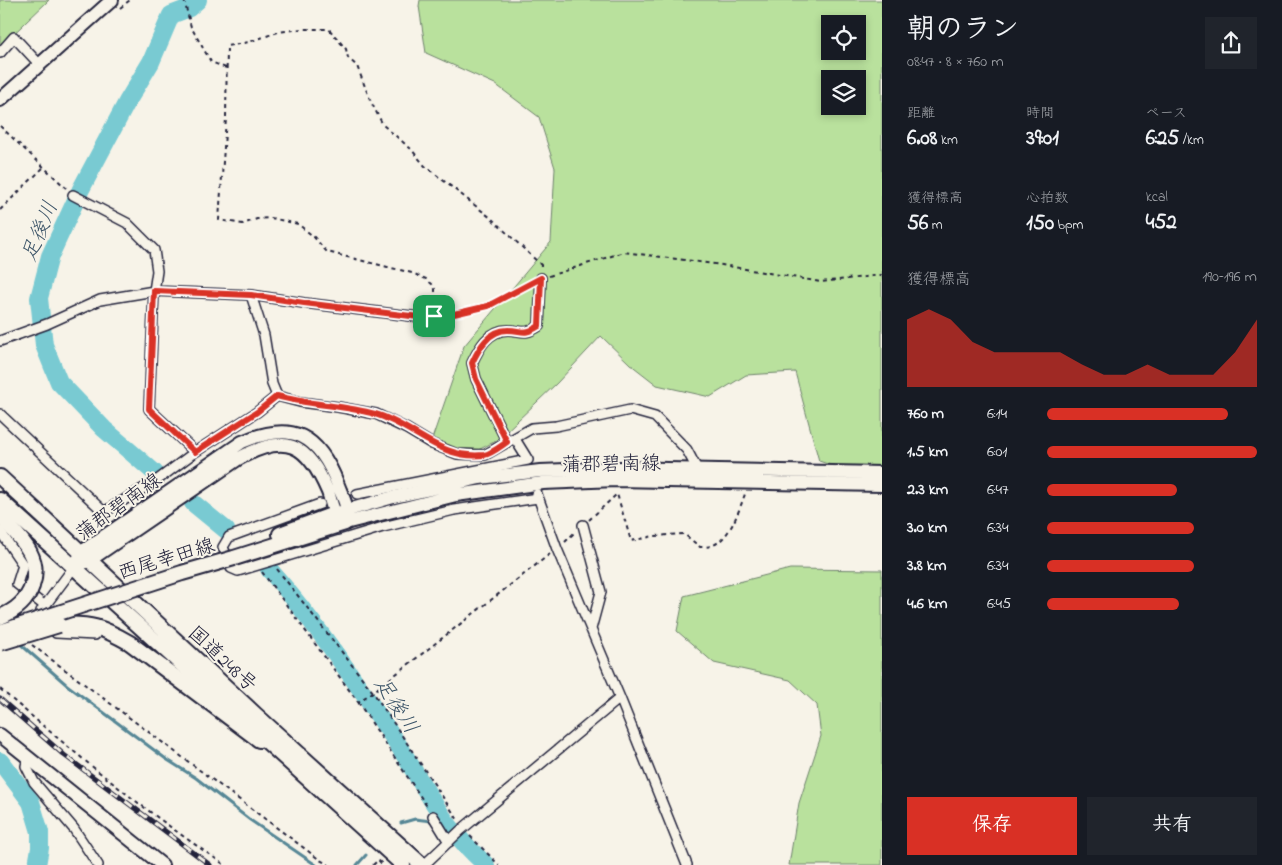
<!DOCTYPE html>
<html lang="ja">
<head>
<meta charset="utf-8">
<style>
  body { margin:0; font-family:"Indie Flower","Klee One",sans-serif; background:#20242c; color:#f1f3f6; height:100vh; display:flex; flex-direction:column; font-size:19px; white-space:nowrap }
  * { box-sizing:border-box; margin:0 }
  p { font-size:16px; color:#9ea1a6 }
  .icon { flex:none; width:28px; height:28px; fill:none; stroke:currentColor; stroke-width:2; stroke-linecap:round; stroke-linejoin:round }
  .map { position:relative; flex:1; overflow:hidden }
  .side { display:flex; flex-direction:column; background:#171b24; width:400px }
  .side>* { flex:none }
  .fabs { position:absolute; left:821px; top:15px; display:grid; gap:10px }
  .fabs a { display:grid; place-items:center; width:45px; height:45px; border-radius:0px; background:#171b24; box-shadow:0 2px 8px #0003; font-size:25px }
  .pin { position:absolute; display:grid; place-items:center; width:42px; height:42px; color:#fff; margin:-21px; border-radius:10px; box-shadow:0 2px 8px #0006 }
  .round { display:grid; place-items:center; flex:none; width:52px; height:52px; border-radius:0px; background:#20242c }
  .head { display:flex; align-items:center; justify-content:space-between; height:85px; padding:0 25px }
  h1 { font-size:28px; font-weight:700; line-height:38px }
  .metrics { display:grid; grid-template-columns:repeat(3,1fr); gap:8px; height:85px; padding:5px 25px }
  .metrics div { display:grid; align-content:center }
  .metrics b { font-size:21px; font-weight:700 }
  .metrics small { font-size:14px; font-weight:400 }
  .metrics p { font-size:14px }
  .chart { height:140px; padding:10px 25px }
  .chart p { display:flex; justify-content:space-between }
  .chart svg { width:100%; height:90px; margin-top:5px; fill:#d93025; opacity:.7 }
  .cta { display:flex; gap:10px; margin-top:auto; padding:10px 25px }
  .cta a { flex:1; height:58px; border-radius:0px; background:#d93025; color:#fff; font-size:20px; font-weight:700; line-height:58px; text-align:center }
  .cta a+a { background:#20242c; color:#f1f3f6 }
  ul { padding:0 25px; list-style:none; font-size:16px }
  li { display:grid; grid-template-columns:80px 60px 1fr; align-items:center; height:38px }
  li i { height:12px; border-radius:6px; background:#d93025 }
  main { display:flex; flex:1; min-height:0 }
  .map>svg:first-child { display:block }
</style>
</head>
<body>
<main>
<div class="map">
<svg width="882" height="865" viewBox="0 0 882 865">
  <rect width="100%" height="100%" fill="#f7f3e8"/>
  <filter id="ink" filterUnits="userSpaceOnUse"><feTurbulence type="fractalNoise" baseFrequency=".02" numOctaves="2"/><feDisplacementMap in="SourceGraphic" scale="10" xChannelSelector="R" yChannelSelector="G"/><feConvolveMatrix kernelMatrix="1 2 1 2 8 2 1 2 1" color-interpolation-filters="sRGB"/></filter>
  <g filter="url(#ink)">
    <path fill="#b9e19d" stroke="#6e826c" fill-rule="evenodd" d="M0,0H49L0,47Z
      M420,0H882V475L871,479L819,461L795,372L746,375L710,397L657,385L630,364L601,336L557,383L496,441L466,456L432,439L464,346L551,242L555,168L539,117L495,84L426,53L419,6ZM830,24H858V51H830ZM830,79H858V106H830Z
      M790,569L882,570V865H789L799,803L821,736L817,705L790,680L714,663L677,631L684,596Z"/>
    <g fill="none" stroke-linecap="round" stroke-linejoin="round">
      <path stroke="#568796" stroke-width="3" d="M18,642L67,685L166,759L196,778L250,820L316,865
        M401,823L415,819L447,823
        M357,865L366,855"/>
      <path stroke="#79cad2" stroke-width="18" d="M155,473L104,429L59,382L44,345L39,298L50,256L81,189L127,102L151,62L171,15L189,8L198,0
        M193,503L226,530
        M269,569C317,624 358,685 399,746C415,772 430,799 447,823C459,839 472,852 486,865
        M0,761L31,802L40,832V848L37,865"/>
      <g stroke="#22223b" stroke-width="12">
        <path id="minor" d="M0,53L14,37L40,65
          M73,195L127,223L154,250L157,271L154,291L149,409L195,452
          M251,295L264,335L272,384L277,396L300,402L338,407L376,414L407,429L432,444L457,454L485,455L532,428L556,426L630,410L655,417L687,450L697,469
          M0,341L47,324L100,300L154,291L251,295L304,303L419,317L435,316
          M0,414L104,512L156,481L195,452L257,412L277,396
          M507,442L476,379L472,363C479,348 488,330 508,330C522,330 524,336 539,326L541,278
          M357,494L528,460L515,439
          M537,494L557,549L620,698L687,865
          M320,504L229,537L223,547L231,568L238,571L383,527L454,510L538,498
          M583,525L601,592L591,629
          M0,531L23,565L17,584L45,606L56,633L95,635
          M41,611L74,567
          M28,757L26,766L34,782L74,829L98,865
          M433,816L449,842
          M424,865L461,830L620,698"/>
      </g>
      <g stroke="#22223b" stroke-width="16">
        <path id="secondary" d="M0,100L112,0
          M334,514L390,498L480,478L540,471L617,468L882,473
          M345,523L456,495L543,483L616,480L882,485
          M81,564L90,560L238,459C286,432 307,443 328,492C332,503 332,512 341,519
          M74,567L82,552L96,542L242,442C293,420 319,435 338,485C342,496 349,506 346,518
          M0,735L162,865"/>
      </g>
      <g stroke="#22223b" stroke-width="18">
        <path id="primary" d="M0,516C18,536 43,556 32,586
          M280,534L334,514
          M234,558L345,523
          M59,625C91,623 102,627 130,643L259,740"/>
      </g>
      <g stroke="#22223b" stroke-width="18">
        <path id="trunk" d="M0,477L256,715L422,865
          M0,500L403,865"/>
      </g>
      <path stroke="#22223b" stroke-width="2" stroke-dasharray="4 4" stroke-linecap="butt" d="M184,0L191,27L211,62L226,68
        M120,8L130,0
        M0,126L66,188
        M0,210L44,167
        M549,276L624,252L722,265L821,282L882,275
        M435,308V289L432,284L426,279L412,273L327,252L313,236L298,224L271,218L257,219L243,224L219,220L226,118L227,46L249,42L278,32L302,29H329L346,49L348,58L357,66L371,102L383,125L411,149L425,166L491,218L541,265V269
        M444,315L488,306L533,282
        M589,520L617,494L631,541L654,536L684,534L700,547C703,547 708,547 711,546C730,540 739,510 745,494
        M565,542L576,531
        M277,569L373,692L458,820
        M262,572L358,702L373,692L550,554
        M32,645L320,860L329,865
        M0,689C72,751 145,812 225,865
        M358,702L428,808
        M470,836L499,865
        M373,865L378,860L383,865"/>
      <use href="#minor" stroke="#f7f3e8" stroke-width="9"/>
      <use href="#secondary" stroke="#f7f3e8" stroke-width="12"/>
      <use href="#primary" stroke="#f7f3e8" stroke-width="14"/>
      <use href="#trunk" stroke="#f7f3e8" stroke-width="14"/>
      <g stroke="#22223b" stroke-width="5">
        <path id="rail" d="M0,699L64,755L210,865"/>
      </g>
      <use href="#rail" stroke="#f7f3e8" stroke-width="3" stroke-dasharray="9" stroke-linecap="butt"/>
      <g stroke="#22223b" stroke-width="18" stroke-linecap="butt">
        <path id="primary-bridge" d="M0,617C15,611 27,601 32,586
          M0,632L182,573L234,558
          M0,643L59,625"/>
      </g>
      <use href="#primary-bridge" stroke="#f7f3e8" stroke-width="14"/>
    </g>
  </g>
  <g fill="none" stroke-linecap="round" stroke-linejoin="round" filter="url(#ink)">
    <g stroke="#fff" stroke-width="10">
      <path id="route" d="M541,278L539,326C523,336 523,330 508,330C489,330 479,348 472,363L476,379L507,442C501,446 491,454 484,455C439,460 414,425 375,414C343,405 309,405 277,396L257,412L195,452L149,409L154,291L251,295L304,303L419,317L454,314L488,306Z"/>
    </g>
    <use href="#route" stroke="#d93025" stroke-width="6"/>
  </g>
  <g text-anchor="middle" stroke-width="4" stroke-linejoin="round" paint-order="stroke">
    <g font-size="20" fill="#22223b" stroke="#f7f3e8">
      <text transform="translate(611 463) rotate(-1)" y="7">蒲郡碧南線</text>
      <text transform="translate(118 506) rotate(-36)" y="7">蒲郡碧南線</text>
      <text transform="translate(166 558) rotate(-17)" y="7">西尾幸田線</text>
      <text transform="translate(223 658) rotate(43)" y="7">国道248号</text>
    </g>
    <g font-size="21" font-style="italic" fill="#3c5468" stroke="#f7f3e8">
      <text transform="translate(39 231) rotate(-68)" y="7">足後川</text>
      <text transform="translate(397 705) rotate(57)" y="7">足後川</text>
    </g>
  </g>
</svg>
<div class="fabs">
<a><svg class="icon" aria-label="locate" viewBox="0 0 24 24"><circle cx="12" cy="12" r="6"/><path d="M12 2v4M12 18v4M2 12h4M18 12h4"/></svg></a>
<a><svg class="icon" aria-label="layers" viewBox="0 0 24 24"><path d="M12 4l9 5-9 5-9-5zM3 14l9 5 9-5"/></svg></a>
</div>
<div class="pin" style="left:434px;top:316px;background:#1e9e55"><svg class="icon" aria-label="arrive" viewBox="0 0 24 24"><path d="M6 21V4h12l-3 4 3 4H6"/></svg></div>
</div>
<section class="side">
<div class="head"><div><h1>朝のラン</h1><p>08:47 · 8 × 760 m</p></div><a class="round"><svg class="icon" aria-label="share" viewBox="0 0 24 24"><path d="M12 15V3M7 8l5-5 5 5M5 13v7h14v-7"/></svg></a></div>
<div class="metrics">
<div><p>距離</p><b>6.08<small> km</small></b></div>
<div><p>時間</p><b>39:01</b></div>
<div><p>ペース</p><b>6:25<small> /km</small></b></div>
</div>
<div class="metrics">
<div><p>獲得標高</p><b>56<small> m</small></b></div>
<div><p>心拍数</p><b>150<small> bpm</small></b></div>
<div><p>kcal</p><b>452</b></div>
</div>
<div class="chart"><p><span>獲得標高</span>190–196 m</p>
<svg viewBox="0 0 160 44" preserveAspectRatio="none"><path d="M0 44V11L10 6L20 11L30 22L40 27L50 27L60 27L70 27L80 33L90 38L100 38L110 33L120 38L130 38L140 38L150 27L160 11V44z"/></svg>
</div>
<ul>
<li><b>760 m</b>6:14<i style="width:86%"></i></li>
<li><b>1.5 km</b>6:01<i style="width:100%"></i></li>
<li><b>2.3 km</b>6:47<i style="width:62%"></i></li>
<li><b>3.0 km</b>6:34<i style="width:70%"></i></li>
<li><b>3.8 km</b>6:34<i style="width:70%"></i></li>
<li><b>4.6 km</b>6:45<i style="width:63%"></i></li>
</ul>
<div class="cta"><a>保存</a><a>共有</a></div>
</section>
</main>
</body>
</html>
